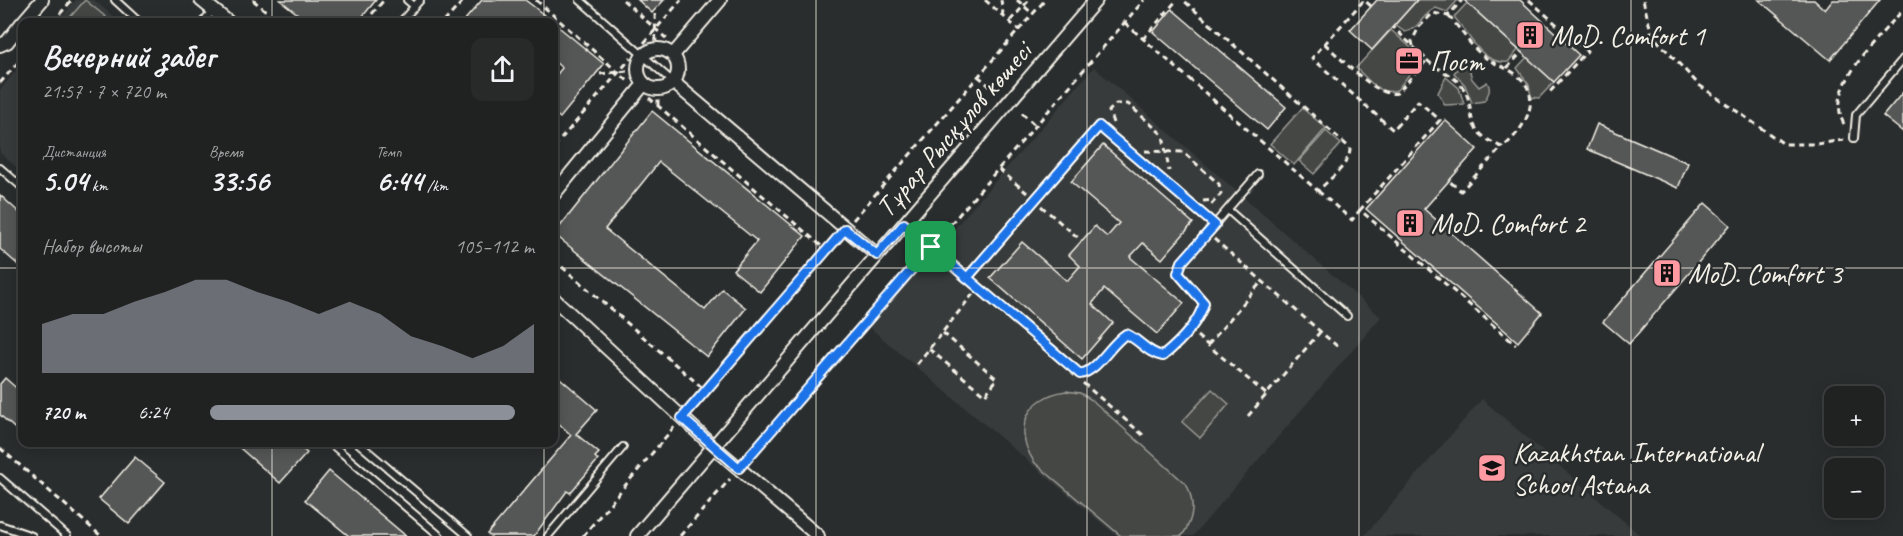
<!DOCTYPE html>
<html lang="ru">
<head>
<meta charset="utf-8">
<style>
  body { margin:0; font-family:Caveat,sans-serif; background:#282a2a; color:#f1f3f6; height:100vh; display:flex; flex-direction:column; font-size:22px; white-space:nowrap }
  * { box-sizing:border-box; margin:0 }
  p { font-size:20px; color:#a2a4a5 }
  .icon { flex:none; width:33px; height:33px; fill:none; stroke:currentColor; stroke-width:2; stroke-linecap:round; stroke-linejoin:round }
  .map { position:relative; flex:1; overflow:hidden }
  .drawer { position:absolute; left:18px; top:18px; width:540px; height:429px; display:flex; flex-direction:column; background:#202222; border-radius:12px; box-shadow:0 3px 15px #0003,0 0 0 2px #3d3f40 }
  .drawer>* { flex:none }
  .buttons { position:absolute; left:1824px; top:386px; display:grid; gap:12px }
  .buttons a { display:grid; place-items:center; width:60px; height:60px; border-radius:12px; background:#202222; box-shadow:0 3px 15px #0003,0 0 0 2px #3d3f40; font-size:30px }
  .pin { position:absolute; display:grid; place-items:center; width:51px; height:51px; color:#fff; margin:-26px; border-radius:12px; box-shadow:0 3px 9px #0006 }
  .round { display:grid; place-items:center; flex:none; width:63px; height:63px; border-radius:12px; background:#282a2a }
  .overview { display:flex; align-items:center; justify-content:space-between; height:102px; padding:0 24px }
  h1 { font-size:33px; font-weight:700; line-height:45px }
  .figures { display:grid; grid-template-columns:repeat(3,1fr); gap:9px; height:102px; padding:6px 24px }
  .figures div { display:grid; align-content:center }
  .figures b { font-size:30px; font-weight:700 }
  .figures small { font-size:16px; font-weight:400 }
  .figures p { font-size:16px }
  .chart { height:168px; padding:12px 24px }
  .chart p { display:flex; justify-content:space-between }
  .chart svg { width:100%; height:108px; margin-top:6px; fill:#8c9099; opacity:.7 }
  ul { padding:0 24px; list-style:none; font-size:20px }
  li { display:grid; grid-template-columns:96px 72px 1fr; align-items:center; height:45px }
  li i { height:15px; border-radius:8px; background:#8c9099 }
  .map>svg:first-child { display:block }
</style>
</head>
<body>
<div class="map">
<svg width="1903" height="536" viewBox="0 0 1903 536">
  <rect width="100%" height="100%" fill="#2a2d2e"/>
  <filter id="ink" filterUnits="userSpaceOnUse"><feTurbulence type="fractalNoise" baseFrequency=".0167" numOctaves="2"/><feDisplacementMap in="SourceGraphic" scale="12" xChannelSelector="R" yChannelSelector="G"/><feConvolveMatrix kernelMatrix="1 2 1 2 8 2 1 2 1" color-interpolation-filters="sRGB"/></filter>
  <g filter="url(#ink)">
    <path fill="#373a3a" d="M76,0H94L120,22H57Z
      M22,63V172L0,153V90Z
      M1094,67L1381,317L1193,536H1117L869,327Z
      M1482,399L1641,536H1364Z"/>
    <path fill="#444645" stroke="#9c9c96" stroke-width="1.5" d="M85,0L112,22H66Z
      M1417,0H1458L1447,12L1436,8C1423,13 1419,30 1405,32L1395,25Z
      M1467,3L1519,49L1508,62C1481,65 1469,33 1454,17Z
      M1391,30L1410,47L1419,62L1397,90C1380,97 1368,79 1356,68Z
      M1527,57L1554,82L1539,98L1531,97L1529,85L1517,68Z
      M1461,64H1468L1472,79L1479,87L1487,82C1492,89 1488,95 1484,101L1472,103L1465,85L1454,73Z
      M1446,77L1459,88L1464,104L1445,105L1438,93Z
      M1302,108L1326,128L1294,165L1270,144Z
      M1326,131L1341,144L1314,174L1299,161Z
      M1212,389L1229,404L1200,438L1182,422Z
      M1066,391L1080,393L1092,400L1187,485C1195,504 1194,518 1182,536H1121L1035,463C1012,430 1026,397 1066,391Z"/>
    <path fill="#555756" stroke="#f4f1e8" stroke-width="1.5" d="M280,0H376L358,22H308Z
      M482,0H525L533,6L604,64L560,118L554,113V78L562,68L554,61V22H463Z
      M638,0H664L652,13Z
      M1377,0H1417L1372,50L1350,30Z
      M1464,0H1520L1579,55L1554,82Z
      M1759,0H1814L1825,10L1833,0H1880L1830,60Z
      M1172,9L1286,107L1267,130L1153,32Z
      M1903,92V132L1883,116Z
      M652,111L805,236L760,292L733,270L757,241L659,162L605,229L705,310L722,289L746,308L707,357L554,234Z
      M1445,120L1477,149L1424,209L1542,313L1518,342L1366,209Z
      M1597,124L1688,163L1678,188L1587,149Z
      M1103,145L1193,223L1162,259L1143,243L1130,257L1184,303L1157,334L1104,289L1092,304L1113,323L1082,359L990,278L1022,242L1067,281L1080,266L1069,255L1095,226L1107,237L1119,223L1071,182Z
      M0,195L22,215V268L0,249Z
      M1705,203L1730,225L1629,344L1603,322Z
      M554,373L597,410L576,434L599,453L595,457L598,460L570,493L567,491L534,536H490L487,534L571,435L554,419Z
      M5,378L22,393V435L0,415V384Z
      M233,442H294L307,453L280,483Z
      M135,457L165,482L129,524L99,499Z
      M329,471L406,536H349L305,500Z"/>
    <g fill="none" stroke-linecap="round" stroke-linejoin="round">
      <g stroke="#f4f1e8" stroke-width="10">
        <path id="lane" d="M115,0L139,22
          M407,0L414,6
          M580,0L673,82
          M203,22L213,10
          M401,22L420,0
          M1854,138L1856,115L1903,59
          M0,168L22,187
          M1228,210L1347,316
          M904,224L1080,374C1099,370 1109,345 1126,334C1140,340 1147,353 1163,356C1180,342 1198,324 1204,303L1178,273L1182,262L1258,174
          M967,278L1099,126L1215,225
          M329,442L440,536
          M357,442L468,536
          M0,478L67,536
          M0,525L32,536
          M548,536L623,447"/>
      </g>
      <g stroke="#f4f1e8" stroke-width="16">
        <path id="street" d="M201,0L228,22
          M23,22L42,0
          M0,45L7,42L22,23
          M638 69a20 20 0 1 1 40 0a20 20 0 1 1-40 0Z
          M673,55L720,0
          M673,82L877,255
          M554,194L644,84
          M554,299L714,447L818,536
          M637,536L1096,0"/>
      </g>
      <path stroke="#f4f1e8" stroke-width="3" stroke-dasharray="6 4.5" stroke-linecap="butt" d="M253,0L279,22
        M536,0L629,82
        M623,0L669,41
        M985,0L1019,30
        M1001,0L1003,14
        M1017,0L1033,14
        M1529,0L1587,51L1548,94
        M1643,0L1652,35L1699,85L1784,144H1817L1844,140
        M1371,6L1364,0L1312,58L1393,130L1418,101L1440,120L1360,210L1516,345
        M655,14L656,48
        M1448,16C1461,28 1468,44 1482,55C1492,64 1507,67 1518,76C1545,98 1523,131 1503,147
        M1010,21L1029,0
        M53,22L72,0
        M365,22L384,0
        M444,22L464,0
        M1125,23L1318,191C1328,180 1351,164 1350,148L1183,0
        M1143,39L1177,0
        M644,43L681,0
        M1325,44C1340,57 1378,99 1397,93L1427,60L1393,27
        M1413,46L1412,41L1419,27L1433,13L1448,16L1462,0
        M1427,60C1437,70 1452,74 1461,85C1480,109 1457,128 1502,147L1461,191L1449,181
        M1507,68L1522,52
        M600,74L637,70
        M978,76L994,90
        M0,83L22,58
        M658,89V106
        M649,98L826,250
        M1022,113L1036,126
        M1113,123L1109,111L1116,104H1128L1163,135L1169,171
        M1844,124C1823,88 1882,34 1903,10
        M554,147L631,58
        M1145,151L1183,152L1219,184L1221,194L1208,208
        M999,169L1027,193
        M1318,191L1352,220L1360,210
        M1203,201L1215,200
        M1041,206L1082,241
        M853,220L1045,0
        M1214,239L1338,347
        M937,240L1144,0
        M554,260L705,390
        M1197,336L1267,395
        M1208,345L1262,281
        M929,349L985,395L997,379L942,332
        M917,364L973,294
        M1083,383L1143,435
        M690,408L836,238
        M1248,416L1320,332
        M0,448L101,536
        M746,460L925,254
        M583,536L674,427
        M680,536L730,479"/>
      <use href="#lane" stroke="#2a2d2e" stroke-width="6"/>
      <use href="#street" stroke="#2a2d2e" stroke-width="12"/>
    </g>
  </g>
  <g fill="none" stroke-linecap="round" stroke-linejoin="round" filter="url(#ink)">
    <g stroke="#fff" stroke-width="12">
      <path id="route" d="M931,247L904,224L877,255L845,229L682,418L739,468L931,247L1080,374C1099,370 1109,345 1126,334C1140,340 1147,353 1163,356C1180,342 1198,324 1204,303L1178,273L1182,262L1215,225L1099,126L967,278L931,247"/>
    </g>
    <use href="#route" stroke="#1a73e8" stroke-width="8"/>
  </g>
  <path fill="none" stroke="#f4f1e8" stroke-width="1.5" stroke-opacity="0.55" d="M272,0V22M544,0V22M816,0V536M1087,0V536M1359,0V536M1631,0V536M0,268H22M554,268H1903M272,442V536M544,442V536"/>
  <defs>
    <g id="building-square" transform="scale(1.5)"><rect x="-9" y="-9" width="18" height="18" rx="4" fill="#ff9aa2" stroke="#2a2d2e"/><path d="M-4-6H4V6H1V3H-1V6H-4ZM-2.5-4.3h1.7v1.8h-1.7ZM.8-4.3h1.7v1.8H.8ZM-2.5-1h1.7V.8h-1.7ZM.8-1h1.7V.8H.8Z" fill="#111"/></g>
    <g id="office-square" transform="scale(1.5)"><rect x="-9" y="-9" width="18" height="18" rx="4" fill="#ff9aa2" stroke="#2a2d2e"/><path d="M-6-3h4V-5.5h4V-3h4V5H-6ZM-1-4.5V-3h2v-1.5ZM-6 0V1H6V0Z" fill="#111"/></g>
    <g id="school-square" transform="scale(1.5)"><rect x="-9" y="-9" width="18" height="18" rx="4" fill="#ff9aa2" stroke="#2a2d2e"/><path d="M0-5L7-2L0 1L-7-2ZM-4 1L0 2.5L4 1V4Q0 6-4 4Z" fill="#111"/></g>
  </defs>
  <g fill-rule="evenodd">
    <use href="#building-square" x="1530" y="35"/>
    <use href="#office-square" x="1409" y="61"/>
    <use href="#building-square" x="1410" y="223"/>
    <use href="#building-square" x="1667" y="273"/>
    <use href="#school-square" x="1492" y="468"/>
  </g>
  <g text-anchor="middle" stroke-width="5" stroke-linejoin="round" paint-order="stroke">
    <g font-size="28" fill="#f4f1e8" stroke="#2a2d2e" text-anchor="start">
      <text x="1551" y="45">МoD. Comfort 1</text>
      <text x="1430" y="71">Пост</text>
      <text x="1431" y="233">МoD. Comfort 2</text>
      <text x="1688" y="283">МoD. Comfort 3</text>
      <text x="1513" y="462">Kazakhstan International<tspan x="1513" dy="32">School Astana</tspan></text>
    </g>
    <g font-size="28" fill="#f4f1e8" stroke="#2a2d2e">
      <text transform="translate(953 129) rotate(-49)" y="10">Тұрар Рысқұлов көшесі</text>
    </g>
  </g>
</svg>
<div class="buttons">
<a>+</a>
<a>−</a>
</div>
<div class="pin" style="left:931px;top:247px;background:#1e9e55"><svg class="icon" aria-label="arrive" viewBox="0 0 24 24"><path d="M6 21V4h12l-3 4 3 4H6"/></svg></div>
<section class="drawer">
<div class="overview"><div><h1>Вечерний забег</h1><p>21:57 · 7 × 720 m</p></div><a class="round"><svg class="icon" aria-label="share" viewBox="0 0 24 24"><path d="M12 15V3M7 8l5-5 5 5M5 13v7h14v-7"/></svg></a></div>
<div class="figures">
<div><p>Дистанция</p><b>5.04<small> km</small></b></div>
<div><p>Время</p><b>33:56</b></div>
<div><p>Темп</p><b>6:44<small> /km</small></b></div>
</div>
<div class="chart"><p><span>Набор высоты</span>105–112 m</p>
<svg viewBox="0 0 160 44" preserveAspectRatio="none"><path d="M0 44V24L10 20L20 20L30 15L40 11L50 6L60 6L70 11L80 15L90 20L100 15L110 20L120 29L130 33L140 38L150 33L160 24V44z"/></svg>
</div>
<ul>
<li><b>720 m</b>6:24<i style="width:94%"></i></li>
</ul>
</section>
</div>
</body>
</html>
